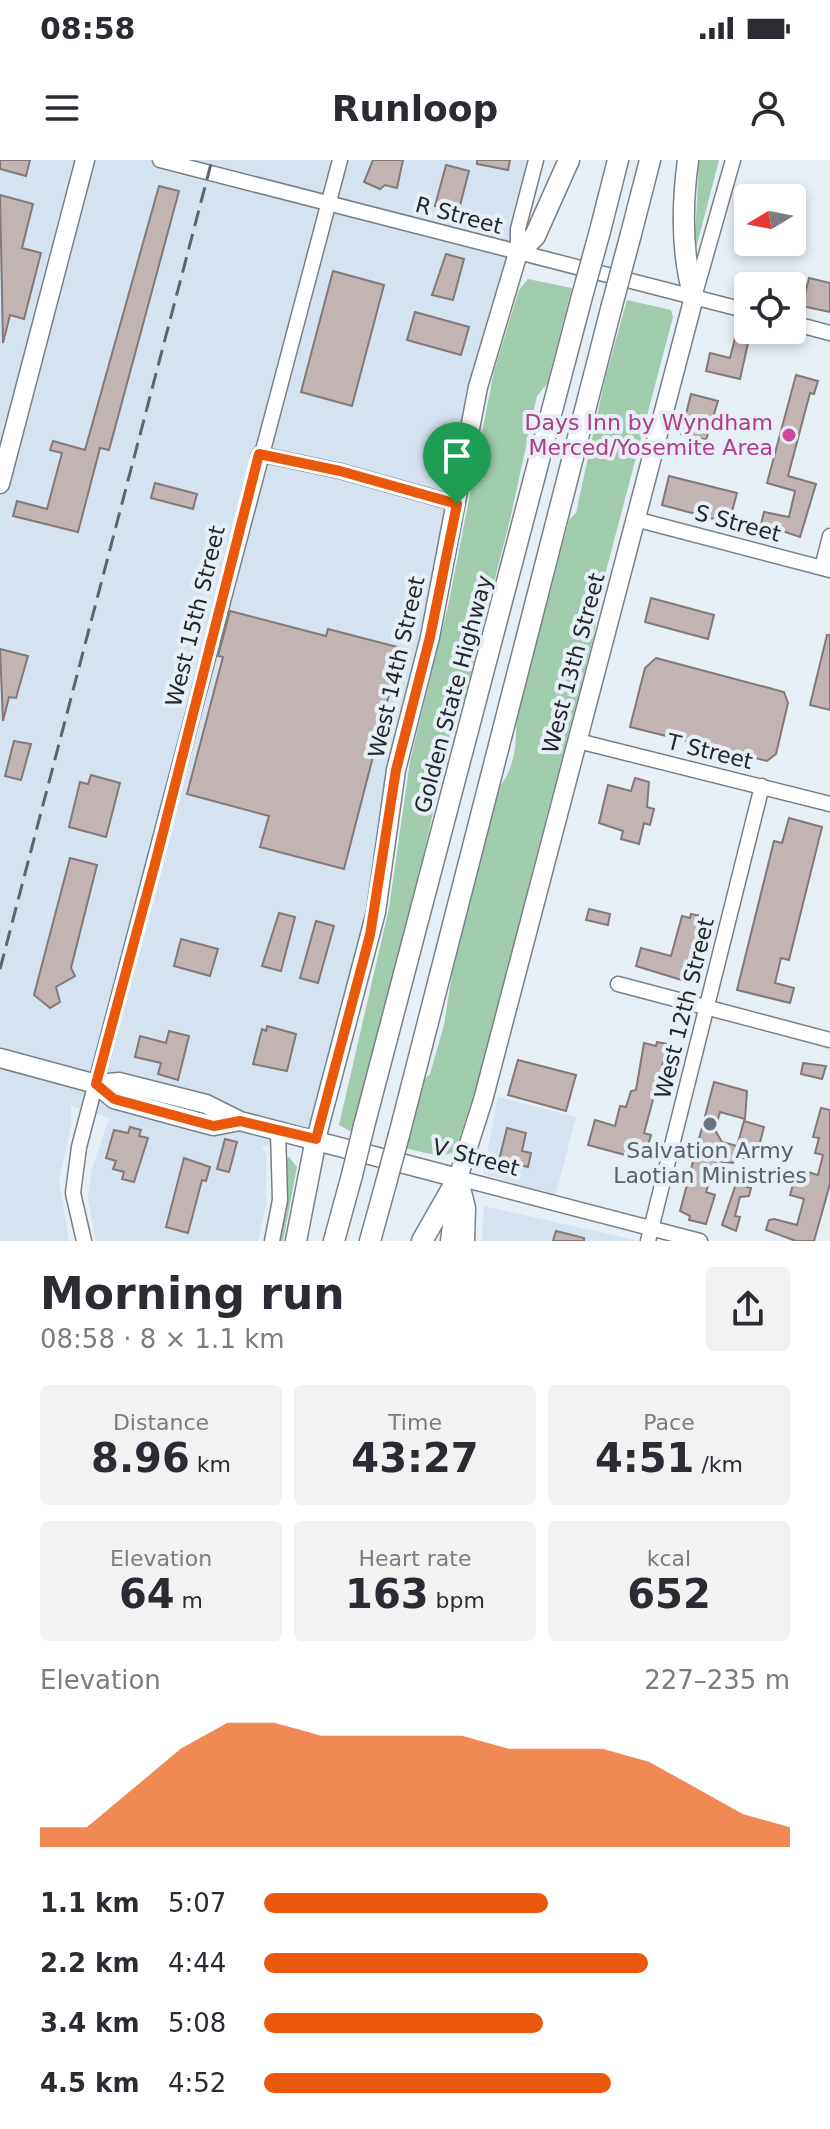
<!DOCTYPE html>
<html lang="en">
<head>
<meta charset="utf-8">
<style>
  body { margin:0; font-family:"DejaVu Sans",sans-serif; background:#f2f2f3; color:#2b2b33; height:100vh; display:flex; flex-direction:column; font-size:30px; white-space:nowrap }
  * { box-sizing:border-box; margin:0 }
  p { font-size:26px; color:#7c7c81 }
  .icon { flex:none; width:44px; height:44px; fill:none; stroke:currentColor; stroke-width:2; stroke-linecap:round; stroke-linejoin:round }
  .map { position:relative; height:1081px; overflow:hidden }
  .details { display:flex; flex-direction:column; background:#fff; flex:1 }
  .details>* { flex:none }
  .needle { width:52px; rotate:260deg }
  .controls { position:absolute; left:734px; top:24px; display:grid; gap:16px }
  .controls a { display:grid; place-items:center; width:72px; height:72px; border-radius:8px; background:#fff; box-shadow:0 4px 12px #0003; font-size:40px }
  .pin { position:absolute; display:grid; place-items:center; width:68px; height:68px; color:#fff; margin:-82px -34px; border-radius:50% 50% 50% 0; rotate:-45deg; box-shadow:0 0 8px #0007 }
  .pin .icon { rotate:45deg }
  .round { display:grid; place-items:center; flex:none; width:84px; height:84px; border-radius:8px; background:#f2f2f3 }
  .overview { display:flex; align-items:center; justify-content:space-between; height:136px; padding:0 40px }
  h1 { font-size:44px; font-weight:800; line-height:60px }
  .figures { display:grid; grid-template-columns:repeat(3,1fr); gap:12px; height:136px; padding:8px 40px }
  .figures div { display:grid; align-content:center; border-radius:8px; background:#f2f2f3; text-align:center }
  .figures b { font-size:40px; font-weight:800 }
  .figures small { font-size:22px; font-weight:400 }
  .figures p { font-size:22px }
  .chart { height:224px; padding:16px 40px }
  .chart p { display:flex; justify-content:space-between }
  .chart svg { width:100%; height:144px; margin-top:8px; fill:#ea580c; opacity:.7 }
  ul { padding:0 40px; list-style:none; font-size:26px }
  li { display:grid; grid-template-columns:128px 96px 1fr; align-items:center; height:60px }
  li i { height:20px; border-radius:10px; background:#ea580c }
  .status { display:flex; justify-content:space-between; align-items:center; height:56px; padding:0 40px; background:#fff; direction:ltr }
  .status svg { height:22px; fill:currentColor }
  header { display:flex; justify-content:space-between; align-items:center; height:104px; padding:0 40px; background:#fff; font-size:36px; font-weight:800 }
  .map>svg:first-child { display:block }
</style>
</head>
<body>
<div class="status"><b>08:58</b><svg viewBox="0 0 49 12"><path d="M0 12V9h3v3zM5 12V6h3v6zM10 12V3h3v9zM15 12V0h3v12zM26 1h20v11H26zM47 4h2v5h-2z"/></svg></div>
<header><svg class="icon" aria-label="menu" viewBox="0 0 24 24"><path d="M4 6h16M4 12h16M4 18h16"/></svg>Runloop<svg class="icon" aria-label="person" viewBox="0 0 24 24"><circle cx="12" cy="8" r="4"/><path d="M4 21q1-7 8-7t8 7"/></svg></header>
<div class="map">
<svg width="830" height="1081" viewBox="0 0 830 1081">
  <rect width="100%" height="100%" fill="#e6eef6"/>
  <path fill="#d5e3f1" d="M0,0H531L503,116L330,968L262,987L266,994V1045L258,1081H96L88,1038L91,1012L109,958L71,946V966L59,1020L69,1081H0Z
    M498,937L576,957L555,1037L483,1013Z
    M484,1046L640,1081H482Z"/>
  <path fill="#a0ccad" d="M699,0H719L694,96Z
    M528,119L572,128L547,224L537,236L510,360L463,543L454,555L426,685L352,972L339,965L389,748L410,601L448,446L494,211L519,130Z
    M627,140L671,150L673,157L600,434L594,475L476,928L455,992C442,998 419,992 406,988L421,922L430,914L444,865L457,782L498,629C514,609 517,586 516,561L569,360L576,353L605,219Z
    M289,997L297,1007L283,1081H278L287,1047L286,998Z"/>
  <path fill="#c1b4b3" stroke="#847878" stroke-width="2" d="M0,0H30L26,16L0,9Z
    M373,0H403L397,28L385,25L380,29L364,22Z
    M477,0H510L508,10L477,4Z
    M446,5L469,11L459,49L455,51L435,46Z
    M159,26L179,31L109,290L100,288L78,372L13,356L17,341L47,349L62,293L50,290L53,281L85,290Z
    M0,35L33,44L22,88L41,93L24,159L10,155L3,183Z
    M446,94L464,99L453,140L432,135Z
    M333,111L384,125L352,246L301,232Z
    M809,118L830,123V152L802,146Z
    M415,152L469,167L461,195L407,180Z
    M737,170L750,174L740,219L706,211L710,193L730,198Z
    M796,215L818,221L814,234L810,233L788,316L816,324L800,377L761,364L764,352L789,357L795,331L767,323Z
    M691,234L718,241L706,280L681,274Z
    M669,316L737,333L729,363L662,345Z
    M155,323L197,334L193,349L151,338Z
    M651,438L714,455L708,479L645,462Z
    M230,451L326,476L328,469L401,488L344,709L260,687L269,656L187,634L223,497L218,496Z
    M827,475H830V550L810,545Z
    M0,489L28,496L16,538L9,537L3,561Z
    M656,498L784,532L788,543L776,594L767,601L630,567L645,508Z
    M14,581L31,584L21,620L5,616Z
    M91,615L120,623L106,677L69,667L80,622L88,624Z
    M635,618L649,622L647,647L654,649L650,665L644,663L639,684L621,679L623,671L599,663L608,625L631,631Z
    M789,658L822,667L789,800L781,798L775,823L794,828L790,843L737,830L774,681L782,683Z
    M70,698L97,705L71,808L75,816L56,827L60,842L50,848L34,835Z
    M589,749L610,754L608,765L586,760Z
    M279,753L295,757L281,811L262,806Z
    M691,754L702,756L688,822L636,806L641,788L671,796L682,756L690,758Z
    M316,761L334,766L318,823L300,818Z
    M181,779L218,789L210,816L174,806Z
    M267,866L296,874L287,911L253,904L262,869L266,871Z
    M169,871L189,876L178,920L158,914L161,903L135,897L140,876L166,883Z
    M657,882L668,884L644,973L651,975L644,1000L588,985L595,960L615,966L620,946L626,947L631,931L636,930L644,883L656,886Z
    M518,900L576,915L566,951L508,935Z
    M803,903L826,906L822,919L801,914Z
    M714,922L747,931L745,959L720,952L715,970L722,982L737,986L744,961L764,967L755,1001L735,996L733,1003L716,1001L706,1032L715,1035L706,1064L689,1060L690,1056L680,1051Z
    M821,948L830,950V1024L814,1081H796L766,1070L769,1060L774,1059L797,1065L804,1039L790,1035L794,1021L800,1023L804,1011L818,1015L823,995L815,993L819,978L813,977Z
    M130,967L141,970L139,976L148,978L134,1022L122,1019L124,1012L113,1009L116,1001L106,998L114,970L128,973Z
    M507,968L526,973L522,991L531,993L528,1007L499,1000Z
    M225,979L237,982L229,1012L217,1009Z
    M184,998L210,1007L206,1021L202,1020L188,1073L166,1067Z
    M736,1024L751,1028L749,1036L740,1037L735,1056L740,1057L736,1071L722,1065Z
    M556,1071L584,1078V1081H553Z"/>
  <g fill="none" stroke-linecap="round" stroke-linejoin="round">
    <g stroke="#798087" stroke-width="17">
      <path id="minor" d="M160,0L748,151
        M518,93V69L536,0
        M694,137L733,0
        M792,163L830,173
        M259,294L340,311L457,344
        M635,359L830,410
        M822,408L830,376
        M578,581L830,644
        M618,824L830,880
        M458,1018L700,1081
        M84,1081L73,1033L79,987C166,658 251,329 340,0
        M272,1081L280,1040L278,971
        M648,1081L762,626"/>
    </g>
    <g stroke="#798087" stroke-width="21">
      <path id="major" d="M0,324L85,0
        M0,898L96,924L119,922L206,944L240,961L458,1018
        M96,924L114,939L202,963L214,966L240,961
        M316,979L376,752L396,610L430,477L478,227L518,93
        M460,1024L466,1048L465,1081
        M450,1081L458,1018L483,940L694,137"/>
    </g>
    <g stroke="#798087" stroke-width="23">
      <path id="highway" d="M688,0C682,45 681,93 694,137
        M600,71L618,0
        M631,74L650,0
        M518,93L535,76L569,0
        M364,966L581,140
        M399,975L611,149
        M296,1081L316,979
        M334,1081L352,1015
        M370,1081L386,1023
        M422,1081L458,1018"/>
    </g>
    <use href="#minor" stroke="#fff" stroke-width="14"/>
    <use href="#major" stroke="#fff" stroke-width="18"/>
    <use href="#highway" stroke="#fff" stroke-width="20"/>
    <path stroke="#5f6469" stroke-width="3" stroke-dasharray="16 8" stroke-linecap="butt" d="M0,809L212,0"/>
    <g stroke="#798087" stroke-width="23" stroke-linecap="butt">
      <path id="highway-bridge" d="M581,140L600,71
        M611,149L631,74
        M352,1015L364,966
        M386,1023L399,975"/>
    </g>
    <use href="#highway-bridge" stroke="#fff" stroke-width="20"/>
  </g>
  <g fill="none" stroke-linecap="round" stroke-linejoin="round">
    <g stroke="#fff" stroke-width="16">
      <path id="route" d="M259,294L340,311L457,344L430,477L396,610L370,775L316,979L240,961L214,966L202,963L114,939L96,924L156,700Z"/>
    </g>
    <use href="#route" stroke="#ea580c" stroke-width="10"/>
  </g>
  <circle fill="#d1479c" stroke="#e6eef6" stroke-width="3" cx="789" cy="275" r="8"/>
  <circle fill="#6b7280" stroke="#e6eef6" stroke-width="3" cx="710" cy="964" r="8"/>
  <g text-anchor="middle" stroke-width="8" stroke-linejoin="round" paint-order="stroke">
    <g font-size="22" fill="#24272a" stroke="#e6eef6">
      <text transform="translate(459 55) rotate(15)" y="8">R Street</text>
      <text transform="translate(738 363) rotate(15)" y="8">S Street</text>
      <text transform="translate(195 456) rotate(-76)" y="8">West 15th Street</text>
      <text transform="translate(573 503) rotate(-75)" y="8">West 13th Street</text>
      <text transform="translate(396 507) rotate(-77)" y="8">West 14th Street</text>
      <text transform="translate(453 534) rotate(-75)" y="8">Golden State Highway</text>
      <text transform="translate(710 591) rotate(14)" y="8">T Street</text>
      <text transform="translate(684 848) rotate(-76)" y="8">West 12th Street</text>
      <text transform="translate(476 997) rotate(15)" y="8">V Street</text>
    </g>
    <g font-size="22" fill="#b23c85" stroke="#e6eef6" text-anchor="end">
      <text x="773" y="270">Days Inn by Wyndham<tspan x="773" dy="25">Merced/Yosemite Area</tspan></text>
    </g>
    <g font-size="22" fill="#5b616d" stroke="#e6eef6">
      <text x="710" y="998">Salvation Army<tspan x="710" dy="25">Laotian Ministries</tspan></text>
    </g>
  </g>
</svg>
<div class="controls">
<a><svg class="needle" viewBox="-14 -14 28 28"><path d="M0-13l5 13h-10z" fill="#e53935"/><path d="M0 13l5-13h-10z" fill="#7c7c81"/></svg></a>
<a><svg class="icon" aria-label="locate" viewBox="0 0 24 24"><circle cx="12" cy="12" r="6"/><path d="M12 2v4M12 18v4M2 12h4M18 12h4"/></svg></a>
</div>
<div class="pin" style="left:457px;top:344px;background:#1e9e55"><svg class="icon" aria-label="arrive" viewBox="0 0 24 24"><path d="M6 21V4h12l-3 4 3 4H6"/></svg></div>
</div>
<section class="details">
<div class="overview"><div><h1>Morning run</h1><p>08:58 · 8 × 1.1 km</p></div><a class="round"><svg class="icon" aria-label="share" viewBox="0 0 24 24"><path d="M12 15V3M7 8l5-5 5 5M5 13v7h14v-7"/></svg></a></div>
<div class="figures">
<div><p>Distance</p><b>8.96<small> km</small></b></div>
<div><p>Time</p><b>43:27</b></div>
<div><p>Pace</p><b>4:51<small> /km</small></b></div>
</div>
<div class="figures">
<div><p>Elevation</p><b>64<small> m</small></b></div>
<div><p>Heart rate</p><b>163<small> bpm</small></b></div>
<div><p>kcal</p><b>652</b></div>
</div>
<div class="chart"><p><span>Elevation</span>227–235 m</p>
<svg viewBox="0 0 160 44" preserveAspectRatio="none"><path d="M0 44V38L10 38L20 26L30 14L40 6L50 6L60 10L70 10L80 10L90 10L100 14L110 14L120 14L130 18L140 26L150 34L160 38V44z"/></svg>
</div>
<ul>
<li><b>1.1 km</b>5:07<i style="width:54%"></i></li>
<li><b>2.2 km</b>4:44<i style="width:73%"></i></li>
<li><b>3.4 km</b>5:08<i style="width:53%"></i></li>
<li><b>4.5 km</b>4:52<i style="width:66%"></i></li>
</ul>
</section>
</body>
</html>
